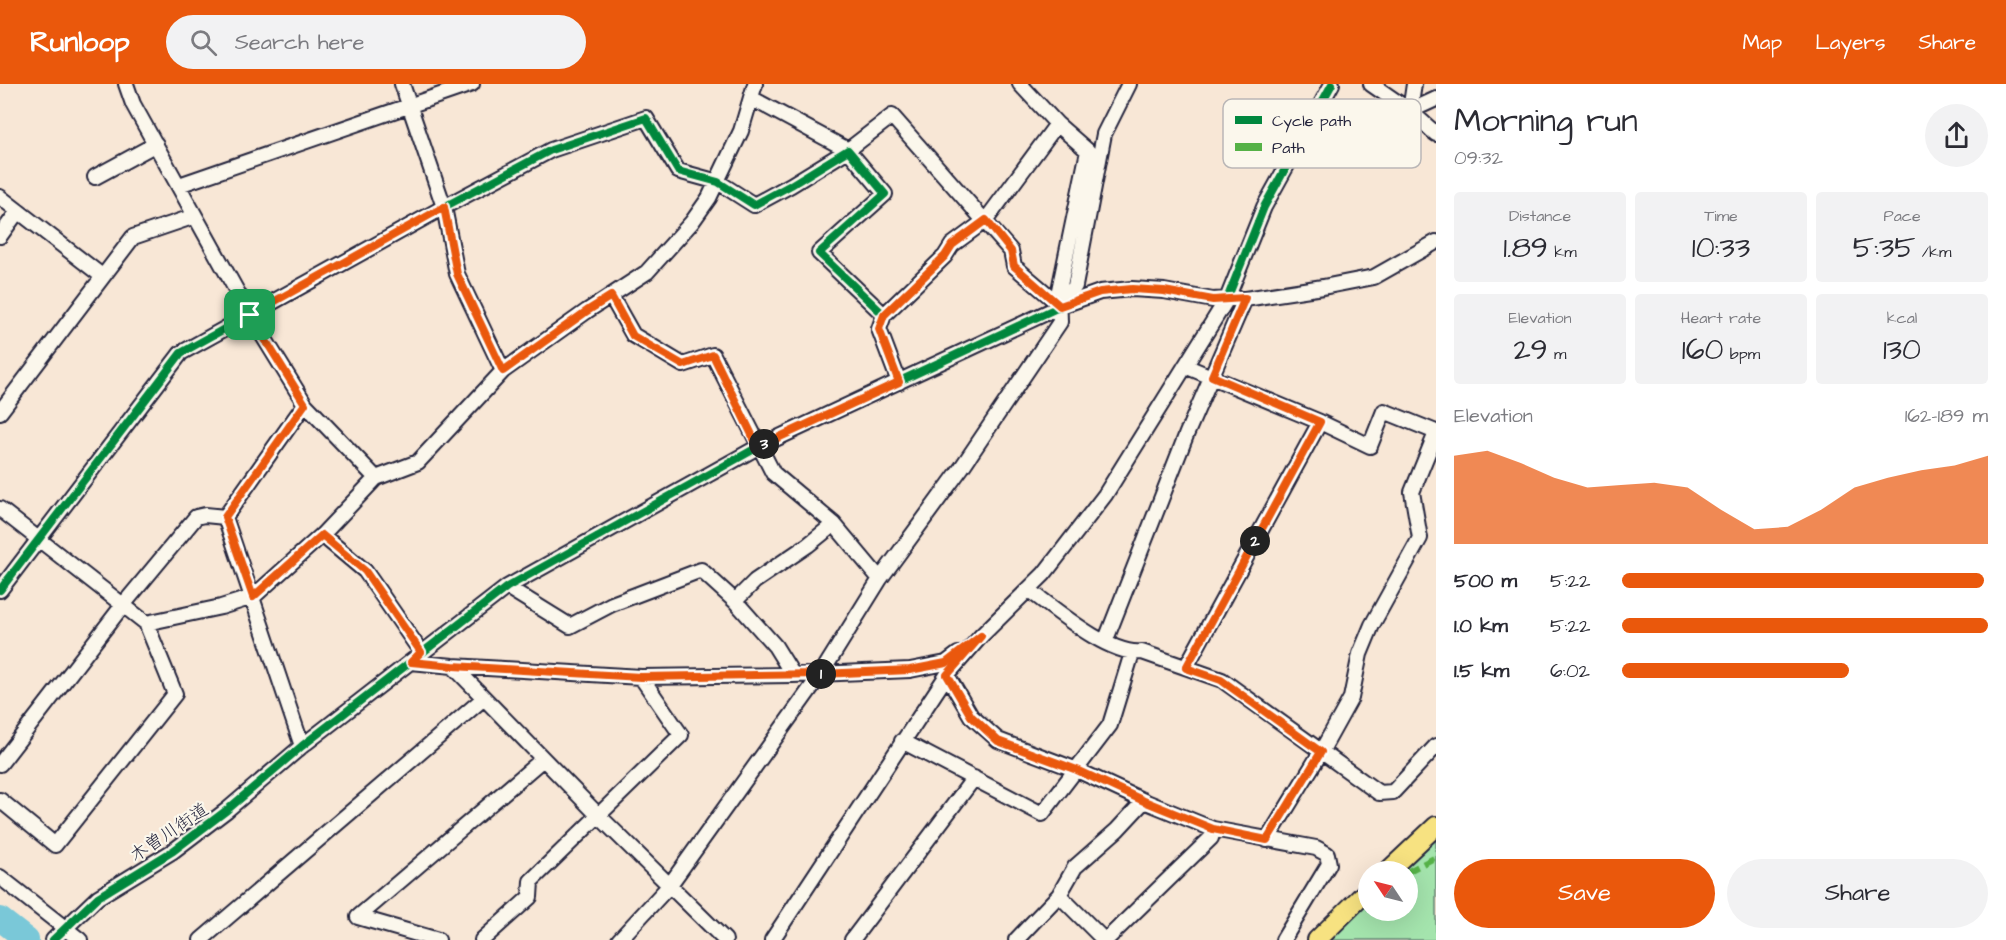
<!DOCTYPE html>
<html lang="en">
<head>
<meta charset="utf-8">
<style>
  body { margin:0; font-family:"Architects Daughter","Klee One",sans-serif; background:#f2f2f3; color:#2b2b33; height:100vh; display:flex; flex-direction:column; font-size:22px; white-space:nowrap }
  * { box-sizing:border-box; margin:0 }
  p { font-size:20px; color:#7c7c81 }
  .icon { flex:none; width:33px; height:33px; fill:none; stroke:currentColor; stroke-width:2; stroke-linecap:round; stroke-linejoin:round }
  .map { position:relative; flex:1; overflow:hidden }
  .panel { display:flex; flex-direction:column; background:#fff; width:570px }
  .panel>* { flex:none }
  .needle { width:39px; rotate:305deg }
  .buttons { position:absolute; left:1358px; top:777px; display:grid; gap:12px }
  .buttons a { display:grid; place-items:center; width:60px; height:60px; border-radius:50%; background:#fff; box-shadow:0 6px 24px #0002; font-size:30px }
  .pin { position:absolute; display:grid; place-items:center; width:51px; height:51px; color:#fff; margin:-26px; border-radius:12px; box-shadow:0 3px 9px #0006 }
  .km { position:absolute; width:30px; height:30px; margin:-15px; border-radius:50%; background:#222; color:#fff; font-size:16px; line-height:30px; text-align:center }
  .round { display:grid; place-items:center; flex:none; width:63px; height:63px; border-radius:32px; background:#f2f2f3 }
  .overview { display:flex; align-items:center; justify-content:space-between; height:102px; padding:0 18px }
  h1 { font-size:33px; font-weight:600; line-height:45px }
  .metrics { display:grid; grid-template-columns:repeat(3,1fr); gap:9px; height:102px; padding:6px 18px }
  .metrics div { display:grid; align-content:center; border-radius:6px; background:#f2f2f3; text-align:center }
  .metrics b { font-size:30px; font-weight:600 }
  .metrics small { font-size:16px; font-weight:400 }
  .metrics p { font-size:16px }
  .chart { height:168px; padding:12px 18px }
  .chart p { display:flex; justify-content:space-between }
  .chart svg { width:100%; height:108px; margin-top:6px; fill:#ea580c; opacity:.7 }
  .button { display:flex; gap:12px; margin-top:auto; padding:12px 18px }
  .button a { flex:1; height:69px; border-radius:36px; background:#ea580c; color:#fff; font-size:24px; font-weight:600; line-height:69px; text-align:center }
  .button a+a { background:#f2f2f3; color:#2b2b33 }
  ul { padding:0 18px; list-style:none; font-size:20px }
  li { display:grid; grid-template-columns:96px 72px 1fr; align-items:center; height:45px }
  li i { height:15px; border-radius:8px; background:#ea580c }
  header { display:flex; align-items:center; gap:36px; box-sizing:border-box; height:84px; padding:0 30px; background:#ea580c; color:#fff }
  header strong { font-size:28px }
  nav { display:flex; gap:33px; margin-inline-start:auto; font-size:21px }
  .search { width:420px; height:54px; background:#f2f2f3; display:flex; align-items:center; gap:15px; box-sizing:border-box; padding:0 21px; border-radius:33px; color:#7c7c81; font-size:22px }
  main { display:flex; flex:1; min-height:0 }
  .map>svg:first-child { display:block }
</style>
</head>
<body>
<header>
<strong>Runloop</strong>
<div class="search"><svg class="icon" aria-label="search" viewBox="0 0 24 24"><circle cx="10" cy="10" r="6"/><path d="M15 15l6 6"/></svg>Search here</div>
<nav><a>Map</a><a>Layers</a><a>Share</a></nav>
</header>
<main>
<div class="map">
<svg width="1436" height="856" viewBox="0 0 1436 856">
  <rect width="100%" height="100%" fill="#f8e7d6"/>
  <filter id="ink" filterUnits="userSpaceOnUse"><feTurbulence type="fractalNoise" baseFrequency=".0167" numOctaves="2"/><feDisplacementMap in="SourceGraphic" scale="12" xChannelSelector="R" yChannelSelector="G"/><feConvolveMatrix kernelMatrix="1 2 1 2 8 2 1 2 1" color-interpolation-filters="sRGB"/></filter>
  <g filter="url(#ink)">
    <path fill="#a4e4ad" stroke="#638374" stroke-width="1.5" d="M1436,742V856H1317L1368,806V826H1407V788L1387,787Z"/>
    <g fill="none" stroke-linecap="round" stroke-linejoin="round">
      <path stroke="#7ac8d8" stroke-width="24" d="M0,835L27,856"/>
      <g stroke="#22223b" stroke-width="18">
        <path id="minor" d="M126,0L133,20L250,231L305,320L376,394
          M402,0L444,123L457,190L503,287
          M1371,0L1410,27L1436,15
          M1414,0L1410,27L1436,50
          M751,14L848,66L892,32L1011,167L1014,182L1061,222
          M95,93L156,60
          M179,101L472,0
          M0,113L102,192
          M0,152L18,127
          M611,212L633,251L683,281L713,271L773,389L834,440L880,495
          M1061,222L1075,202L1104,50L1129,0
          M884,231L945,172L952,161L986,136L1057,40
          M1185,282L1320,338
          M0,328L133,153L195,132
          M0,425L146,539L221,523L253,513L322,451L376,394L418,378L503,287L587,227L647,188L692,138L709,114L741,47L755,0
          M225,433L302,662
          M225,433L305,320
          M322,451L365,487L421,568
          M507,503L570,542L612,520L701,486L735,517L755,497L808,461L834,440
          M0,506L181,269L444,123L551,66L646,34L678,87L718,98L754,121L791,101L848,66L885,110L819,169L884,231L879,245L899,298
          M1029,506C1055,525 1109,572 1142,568L1222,596L1379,709L1393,708L1436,662
          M735,517L775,562L793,591
          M1105,558L1187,349L1245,215
          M411,578L453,582L641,593L793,591L910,586L946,579L958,570
          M453,582L598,731L725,856
          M1186,583L1320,338L1370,362L1384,327L1436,348
          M947,591L971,632L998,656L1077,686L1144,717L1213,745L1316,764L1327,770L1329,780L1283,856
          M902,657L1042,730L1110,641L1132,569
          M0,680L123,521L196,433L205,431L225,433
          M0,716L55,761L175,610L146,539
          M1267,756L1321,668L1351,614L1360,570L1372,541L1420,454L1412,408L1436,349
          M0,793L80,856
          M1059,811L1104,856
          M53,856L98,813L173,767L227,726L302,662L507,503L758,363L1061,222L1100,208L1132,205L1164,207L1213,216L1227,215L1264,123L1332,0
          M201,856L484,614
          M438,856L358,833L543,675
          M482,856L530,813L531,797L681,651L641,593
          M619,856L669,802L821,590L880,495L962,383L1060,238L1059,206L1088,67L1057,40L1020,0
          M772,856L947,591L981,552L1044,490L1105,411L1227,215H1245L1323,203L1374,193L1436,158
          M852,856L974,694
          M1016,856L1059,811L1075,783L1117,746L1144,717
          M1106,856L1211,754L1213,745"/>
      </g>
      <g stroke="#22223b" stroke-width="22">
        <path id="major" d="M1387,788L1436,742
          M1317,856L1368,806"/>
      </g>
      <use href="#minor" stroke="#fbf7ec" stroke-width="14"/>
      <use href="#major" stroke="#f7e281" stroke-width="18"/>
      <path stroke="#55b146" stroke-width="6" stroke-dasharray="12 6" stroke-linecap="butt" d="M1407,788L1436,773"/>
      <g stroke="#fbf7ec" stroke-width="11">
        <path id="cycleway" d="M0,506L181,269L444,123L551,66L646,34L678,87L718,98L754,121L791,101L848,66L885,110L819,169L884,231L879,245L899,298
          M53,856L98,813L173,767L227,726L302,662L507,503L758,363L1061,222L1100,208L1132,205L1164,207L1213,216L1227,215L1264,123L1332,0"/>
      </g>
      <use href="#cycleway" stroke="#00873e" stroke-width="8"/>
    </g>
  </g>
  <g fill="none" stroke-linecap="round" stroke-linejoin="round" filter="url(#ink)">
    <g stroke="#fff" stroke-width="12">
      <path id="route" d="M444,123L457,190L503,287L587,227L611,212L633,252L683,281L713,271L758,363L899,298L879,245L884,231L945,172L952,161L986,136L1011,167L1014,182L1060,222L1100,208L1132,205L1164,207L1213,216L1245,214L1212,292L1320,338L1186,584L1221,596L1321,668L1267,756L1213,745L1144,717L1077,686L998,657L971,632L947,591L981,552L946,579L910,586L821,590L641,593L453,582L411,578L421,568L365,487L322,451L253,513L225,433L305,320L250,231Z"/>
    </g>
    <use href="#route" stroke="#ea580c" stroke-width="8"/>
  </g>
  <g text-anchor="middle" stroke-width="4.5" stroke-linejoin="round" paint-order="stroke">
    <g font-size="18" fill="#22223b" stroke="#fbf7ec">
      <text transform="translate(169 748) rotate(-34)" y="6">木曽川街道</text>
    </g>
  </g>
  <rect x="1223" y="15" width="198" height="69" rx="9" fill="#fbf7ec" stroke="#bab7b7" stroke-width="1.5"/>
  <rect x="1235" y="32" width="27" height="8" fill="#00873e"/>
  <rect x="1235" y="59" width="27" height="8" fill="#55b146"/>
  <g font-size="16" fill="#22223b">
    <text x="1272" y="42">Cycle path</text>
    <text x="1272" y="69">Path</text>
  </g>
</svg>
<div class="buttons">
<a><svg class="needle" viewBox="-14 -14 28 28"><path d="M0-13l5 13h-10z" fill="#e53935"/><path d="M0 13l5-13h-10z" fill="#7c7c81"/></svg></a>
</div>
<div class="pin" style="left:250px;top:231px;background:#1e9e55"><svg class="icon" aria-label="arrive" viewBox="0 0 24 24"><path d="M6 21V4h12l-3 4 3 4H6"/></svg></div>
<b class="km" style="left:821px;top:590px">1</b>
<b class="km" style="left:1255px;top:457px">2</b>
<b class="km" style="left:764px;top:360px">3</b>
</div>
<section class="panel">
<div class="overview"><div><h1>Morning run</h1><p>09:32</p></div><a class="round"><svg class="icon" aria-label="share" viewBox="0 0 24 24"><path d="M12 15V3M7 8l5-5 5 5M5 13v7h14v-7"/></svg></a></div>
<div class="metrics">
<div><p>Distance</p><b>1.89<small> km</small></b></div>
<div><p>Time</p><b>10:33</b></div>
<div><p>Pace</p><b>5:35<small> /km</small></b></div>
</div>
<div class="metrics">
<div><p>Elevation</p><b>29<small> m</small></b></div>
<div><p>Heart rate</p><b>160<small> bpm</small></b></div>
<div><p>kcal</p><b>130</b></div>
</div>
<div class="chart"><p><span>Elevation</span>162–189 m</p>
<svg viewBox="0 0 160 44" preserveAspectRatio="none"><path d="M0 44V8L10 6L20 11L30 17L40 21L50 20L60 19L70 21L80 30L90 38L100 37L110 30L120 21L130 17L140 14L150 12L160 8V44z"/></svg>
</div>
<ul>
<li><b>500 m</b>5:22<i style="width:99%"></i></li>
<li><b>1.0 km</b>5:22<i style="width:100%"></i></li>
<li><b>1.5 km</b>6:02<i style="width:62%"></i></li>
</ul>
<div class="button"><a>Save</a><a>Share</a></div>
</section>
</main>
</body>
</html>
